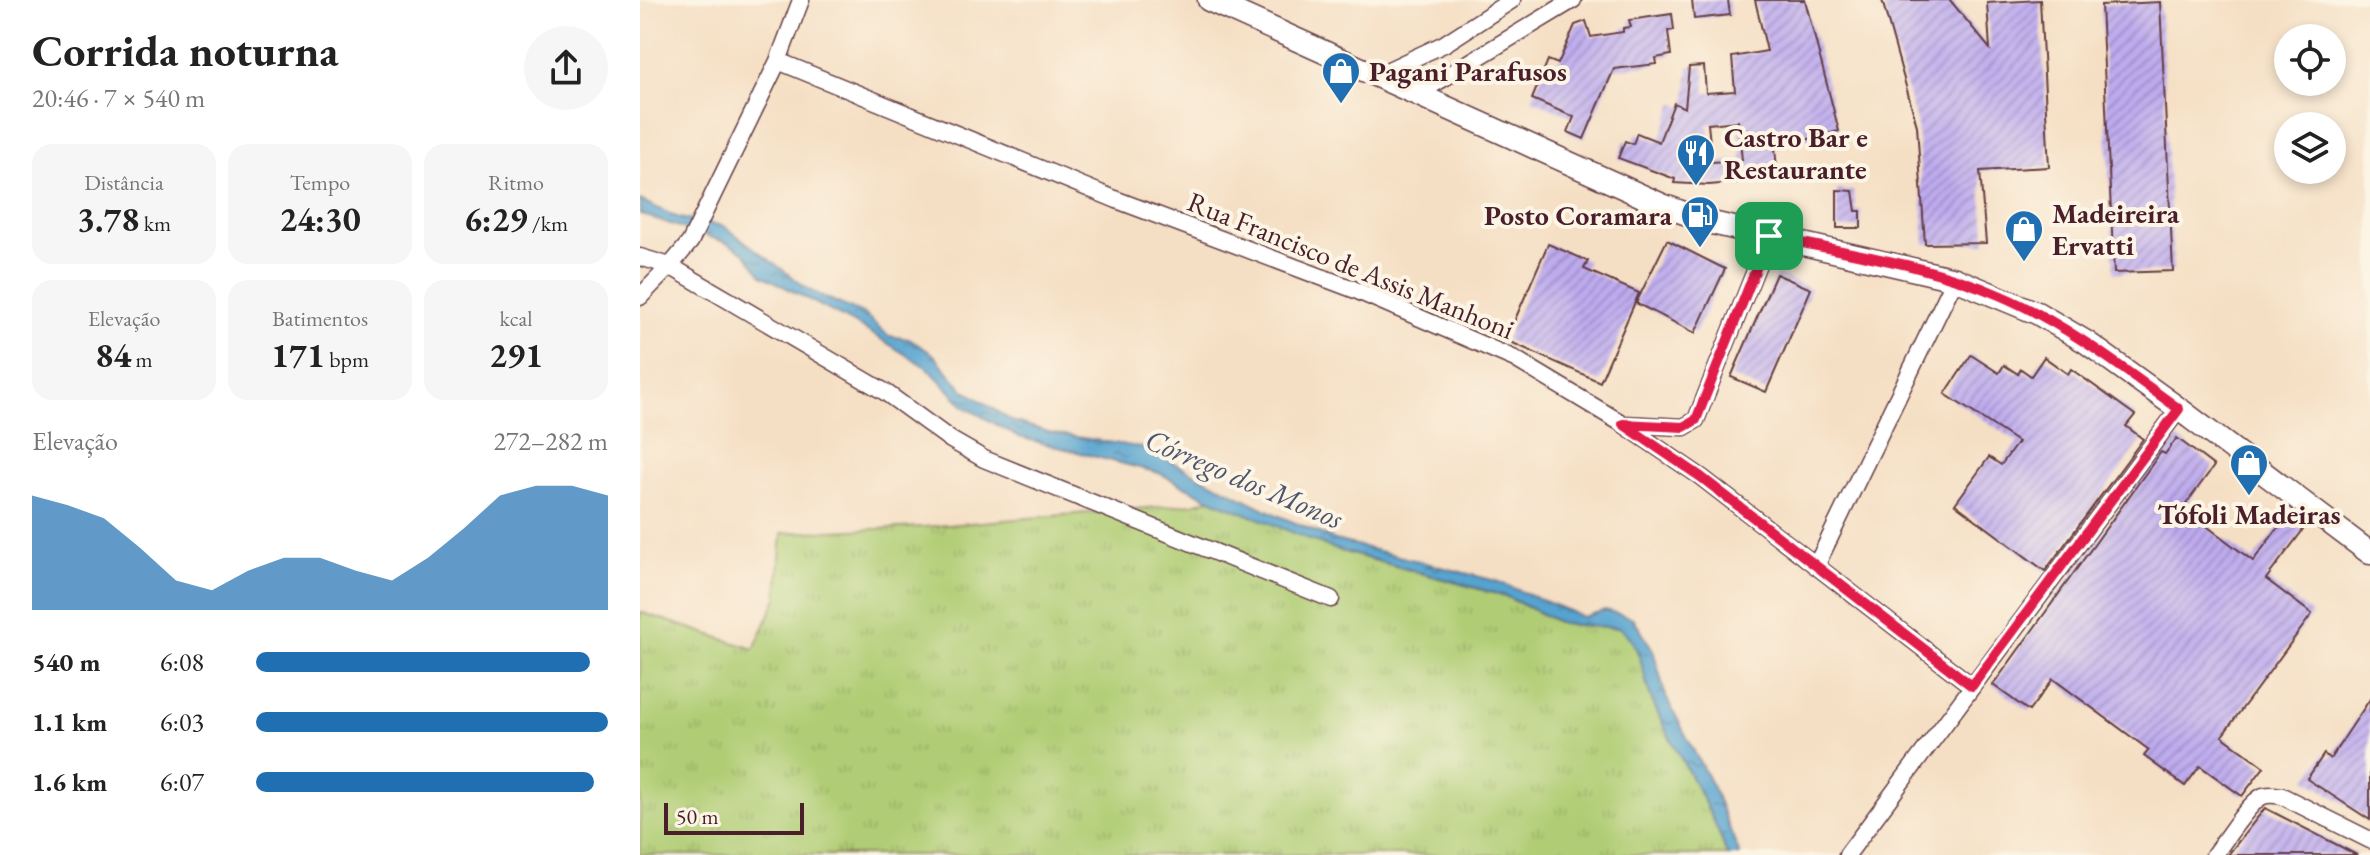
<!DOCTYPE html>
<html lang="pt">
<head>
<meta charset="utf-8">
<style>
  body { margin:0; font-family:"EB Garamond",serif; background:#f6f6f6; color:#222; height:100vh; display:flex; flex-direction:column; font-size:30px; white-space:nowrap }
  * { box-sizing:border-box; margin:0 }
  p { font-size:26px; color:#767676 }
  .icon { flex:none; width:44px; height:44px; fill:none; stroke:currentColor; stroke-width:2; stroke-linecap:round; stroke-linejoin:round }
  .map { position:relative; flex:1; overflow:hidden }
  .side { display:flex; flex-direction:column; background:#fff; width:640px }
  .side>* { flex:none }
  .tools { position:absolute; left:1634px; top:24px; display:grid; gap:16px }
  .tools a { display:grid; place-items:center; width:72px; height:72px; border-radius:50%; background:#fff; box-shadow:0 4px 12px #0003; font-size:40px }
  .scale { position:absolute; left:24px; bottom:20px; width:140px; box-sizing:border-box; padding-left:8px; border:4px solid #4a1f2b; border-top:0; font-size:22px; line-height:28px; white-space:nowrap; color:#4a1f2b; -webkit-text-stroke:6px #fcf5e5; paint-order:stroke }
  .pin { position:absolute; display:grid; place-items:center; width:68px; height:68px; color:#fff; margin:-34px; border-radius:16px; box-shadow:0 4px 12px #0006 }
  .round { display:grid; place-items:center; flex:none; width:84px; height:84px; border-radius:42px; background:#f6f6f6 }
  .summary { display:flex; align-items:center; justify-content:space-between; height:136px; padding:0 32px }
  h1 { font-size:44px; font-weight:700; line-height:60px }
  .stats { display:grid; grid-template-columns:repeat(3,1fr); gap:12px; height:136px; padding:8px 32px }
  .stats div { display:grid; align-content:center; border-radius:20px; background:#f6f6f6; text-align:center }
  .stats b { font-size:34px; font-weight:700 }
  .stats small { font-size:22px; font-weight:400 }
  .stats p { font-size:22px }
  .chart { height:224px; padding:16px 32px }
  .chart p { display:flex; justify-content:space-between }
  .chart svg { width:100%; height:144px; margin-top:8px; fill:#1f6fb2; opacity:.7 }
  ul { padding:0 32px; list-style:none; font-size:26px }
  li { display:grid; grid-template-columns:128px 96px 1fr; align-items:center; height:60px }
  li i { height:20px; border-radius:10px; background:#1f6fb2 }
  main { display:flex; flex:1; min-height:0 }
  .map>svg:first-child { display:block }
</style>
</head>
<body>
<main>
<section class="side">
<div class="summary"><div><h1>Corrida noturna</h1><p>20:46 · 7 × 540 m</p></div><a class="round"><svg class="icon" aria-label="share" viewBox="0 0 24 24"><path d="M12 15V3M7 8l5-5 5 5M5 13v7h14v-7"/></svg></a></div>
<div class="stats">
<div><p>Distância</p><b>3.78<small> km</small></b></div>
<div><p>Tempo</p><b>24:30</b></div>
<div><p>Ritmo</p><b>6:29<small> /km</small></b></div>
</div>
<div class="stats">
<div><p>Elevação</p><b>84<small> m</small></b></div>
<div><p>Batimentos</p><b>171<small> bpm</small></b></div>
<div><p>kcal</p><b>291</b></div>
</div>
<div class="chart"><p><span>Elevação</span>272–282 m</p>
<svg viewBox="0 0 160 44" preserveAspectRatio="none"><path d="M0 44V9L10 12L20 16L30 25L40 35L50 38L60 32L70 28L80 28L90 32L100 35L110 28L120 19L130 9L140 6L150 6L160 9V44z"/></svg>
</div>
<ul>
<li><b>540 m</b>6:08<i style="width:95%"></i></li>
<li><b>1.1 km</b>6:03<i style="width:100%"></i></li>
<li><b>1.6 km</b>6:07<i style="width:96%"></i></li>
</ul>
</section>
<div class="map">
<svg width="1730" height="855" viewBox="0 0 1730 855">
  <defs>
    <pattern id="grass-tufts" width="24" height="20" patternUnits="userSpaceOnUse" patternTransform="scale(2)"><rect width="24" height="20" fill="#b0cd74"/><path d="M3 7l-1-3M5 7V3M7 7l1-3M15 17l-1-3M17 17v-4M19 17l1-3" fill="none" stroke="#99b065"/></pattern>
    <pattern id="water-ripples" width="26" height="14" patternUnits="userSpaceOnUse" patternTransform="scale(2)"><rect width="26" height="14" fill="#55a3cf"/><path d="M2 4q2-2 4 0t4 0M15 11q2-2 4 0t4 0" fill="none" stroke="#4884a8"/></pattern>
    <pattern id="building-hatch" width="6" height="6" patternUnits="userSpaceOnUse" patternTransform="scale(2)"><rect width="6" height="6" fill="#bdabef"/><path d="M-1 1l2-2M0 6l6-6M5 7l2-2" fill="none" stroke="#9c8bc2"/></pattern>
  </defs>
  <rect width="100%" height="100%" fill="#fcf5e5"/>
  <filter id="ink" filterUnits="userSpaceOnUse"><feTurbulence type="fractalNoise" baseFrequency=".0125" numOctaves="2"/><feDisplacementMap in="SourceGraphic" scale="16" xChannelSelector="R" yChannelSelector="G"/><feConvolveMatrix kernelMatrix="1 2 1 2 8 2 1 2 1" color-interpolation-filters="sRGB"/></filter>
  <filter id="wash" filterUnits="userSpaceOnUse"><feTurbulence type="fractalNoise" baseFrequency=".006" numOctaves="4" result="noise"/><feDisplacementMap in="SourceGraphic" scale="32" xChannelSelector="R" yChannelSelector="G"/><feGaussianBlur stdDeviation="1.8" result="paint"/><feColorMatrix in="noise" values="0 0 0 0 0 0 0 0 0 0 0 0 0 0 0 0 0 1.4 0 .05"/><feComposite in="paint" operator="in"/></filter>
  <g filter="url(#wash)">
    <rect width="100%" height="100%" fill="#f5dfc4"/>
    <path fill="url(#grass-tufts)" stroke="#7d7650" stroke-width="2" d="M570,499L707,553L865,596L922,624L980,628C1003,646 1002,675 1012,700C1034,753 1069,800 1087,855H0V612L114,649L137,598L142,533L284,527L553,504Z"/>
    <path fill="url(#water-ripples)" stroke="#50617d" stroke-width="2" d="M0,200L39,218L84,226L171,291L225,315L249,336L269,339L293,354L323,389L372,421L412,433L504,448L637,515L695,540L856,581L943,617L965,610L993,618L1013,650L1026,697L1074,790L1100,855H1087C1069,800 1034,753 1012,700C1002,675 1003,646 980,628L922,624L865,596L691,548L570,499L519,473L379,437L325,407L289,369L221,327L122,275L105,253L88,243L0,214Z"/>
    <g id="blocks">
      <path fill="url(#building-hatch)" fill-rule="evenodd" d="M1052,0H1088L1090,15L1054,19Z
        M1115,0H1165L1199,131L1135,148L1138,179L1069,185L1034,183L1035,179L978,158L985,141L993,144L997,133L1019,142L1034,103L1045,108L1049,67L1064,66L1066,93L1095,91L1092,57L1127,51ZM1098,121L1102,160L1072,162L1068,124Z
        M1242,0H1310L1350,49L1347,3L1400,0L1409,167L1340,171L1346,243L1285,244L1277,126Z
        M1520,2L1533,271L1474,273L1461,5Z
        M1032,14L1034,30L1028,31L1031,55L1016,58L1017,64L974,69L944,139L928,132L934,117L892,99L908,60L918,64L935,25L946,21L951,37L983,32V28L991,27L989,20Z
        M1197,190L1213,191L1216,211H1221V228H1197Z
        M1027,240L1085,269L1055,333L996,303Z
        M908,244L948,261L944,269L999,293L960,382L866,340Z
        M1136,274L1171,289L1126,392L1091,377Z
        M1331,355L1359,373L1364,365L1378,374L1381,369L1391,376L1404,357L1428,374L1431,369L1495,415L1486,426L1503,439L1405,571L1315,504L1349,457L1361,465L1378,442L1305,394Z
        M1537,438L1574,466L1543,508L1613,561L1646,517L1663,530L1626,579L1672,614L1582,736L1624,767L1602,796L1560,766L1545,786L1504,756L1509,750L1413,679L1389,711L1353,685L1521,452L1525,454Z
        M1730,699V820L1667,779L1684,754L1690,759Z
        M1625,808L1717,855H1588Z"/>
    </g>
  </g>
  <g filter="url(#ink)">
    <use href="#blocks" fill-opacity="0" stroke="#643c42" stroke-width="2"/>
    <g fill="none" stroke-linecap="round" stroke-linejoin="round">
      <g stroke="#643c42" stroke-width="19">
        <path id="street" d="M138,61L477,200L713,289L875,359L983,424L1061,477L1332,686
          M738,75L804,44L872,0
          M779,93L933,0
          M0,257L30,266L50,242L138,61L161,0
          M0,297L30,266L245,392L311,440L344,459L691,599
          M984,424L1044,427L1056,420L1129,236
          M1176,566L1315,279
          M1207,855L1539,409
          M1574,855C1584,842 1609,802 1623,796C1628,794 1636,795 1642,796L1730,840"/>
      </g>
      <g stroke="#643c42" stroke-width="25">
        <path id="secondary" d="M569,0L1022,205L1072,223L1315,279L1397,313L1446,342L1539,409L1730,553"/>
      </g>
      <use href="#street" stroke="#fff" stroke-width="16"/>
      <use href="#secondary" stroke="#fff" stroke-width="22"/>
    </g>
  </g>
  <g fill="none" stroke-linecap="round" stroke-linejoin="round" filter="url(#ink)">
    <g stroke="#fff" stroke-width="16">
      <path id="route" d="M1129,236C1205,253 1288,264 1359,295C1425,323 1481,367 1539,409L1332,686L1061,477L983,424L1044,427L1056,420Z"/>
    </g>
    <use href="#route" stroke="#e11d48" stroke-width="10"/>
  </g>
  <defs>
    <g id="shop-pin" transform="scale(2)"><path d="M0 17L-7.5 6A9.5 9.5 0 1 1 7.5 6Z" fill="#1f6fb2" stroke="#fcf5e5"/><path d="M-5-2.5h2.3a2.7 3.5 0 0 1 5.4 0H5L5.5 6h-11ZM-1.5-2.5h3a1.5 2.3 0 0 0-3 0Z" fill="#fff"/></g>
    <g id="restaurant-pin" transform="scale(2)"><path d="M0 17L-7.5 6A9.5 9.5 0 1 1 7.5 6Z" fill="#1f6fb2" stroke="#fcf5e5"/><path d="M-5-6h1v4h1v-4h1v4h1v-4h1v5L-1.5 .5V6h-2V.5L-5-1ZM5-6V6H3V1.5H1.5Q1.5-4 5-6Z" fill="#fff"/></g>
    <g id="fuel-pin" transform="scale(2)"><path d="M0 17L-7.5 6A9.5 9.5 0 1 1 7.5 6Z" fill="#1f6fb2" stroke="#fcf5e5"/><path d="M-5.5-6h7V0h2V4h1.3V-2.5L3-4.5l.8-.8L6-3V5H2.5V1h-1V6h-7ZM-4.2-4.7v3.2H.2V-4.7Z" fill="#fff"/></g>
  </defs>
  <g fill-rule="evenodd">
    <use href="#shop-pin" x="701" y="71"/>
    <use href="#restaurant-pin" x="1056" y="153"/>
    <use href="#fuel-pin" x="1060" y="215"/>
    <use href="#shop-pin" x="1384" y="229"/>
    <use href="#shop-pin" x="1609" y="463"/>
  </g>
  <g text-anchor="middle" stroke-width="8" stroke-linejoin="round" paint-order="stroke">
    <g font-size="28" font-weight="bold" fill="#4a1f2b" stroke="#fcf5e5" text-anchor="start">
      <text x="729" y="81">Pagani Parafusos</text>
      <text x="1084" y="147">Castro Bar e<tspan x="1084" dy="32">Restaurante</tspan></text>
      <text x="1412" y="223">Madeireira<tspan x="1412" dy="32">Ervatti</tspan></text>
      <text x="1032" y="225" text-anchor="end">Posto Coramara</text>
      <text x="1609" y="524" text-anchor="middle">Tófoli Madeiras</text>
    </g>
    <g font-size="28" fill="#4a1f2b" stroke="#fcf5e5">
      <text transform="translate(711 265) rotate(22)" y="10">Rua Francisco de Assis Manhoni</text>
    </g>
    <g font-size="30" font-style="italic" fill="#4e546d" stroke="#fcf5e5">
      <text transform="translate(604 479) rotate(23)" y="10">Córrego dos Monos</text>
    </g>
  </g>
</svg>
<div class="tools">
<a><svg class="icon" aria-label="locate" viewBox="0 0 24 24"><circle cx="12" cy="12" r="6"/><path d="M12 2v4M12 18v4M2 12h4M18 12h4"/></svg></a>
<a><svg class="icon" aria-label="layers" viewBox="0 0 24 24"><path d="M12 4l9 5-9 5-9-5zM3 14l9 5 9-5"/></svg></a>
</div>
<div class="scale">50 m</div>
<div class="pin" style="left:1129px;top:236px;background:#1e9e55"><svg class="icon" aria-label="arrive" viewBox="0 0 24 24"><path d="M6 21V4h12l-3 4 3 4H6"/></svg></div>
</div>
</main>
</body>
</html>
